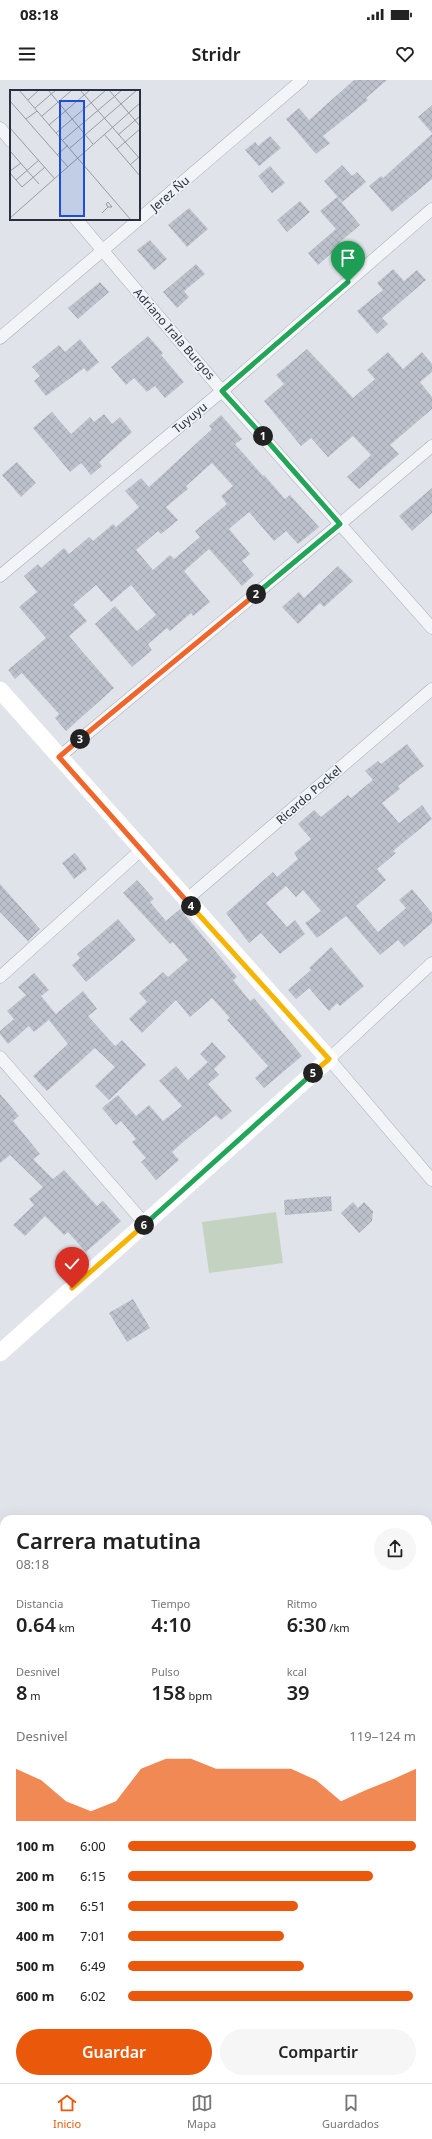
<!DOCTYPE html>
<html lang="es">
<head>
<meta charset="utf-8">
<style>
  body { margin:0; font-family:"Noto Sans",sans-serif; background:#f6f6f6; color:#222; height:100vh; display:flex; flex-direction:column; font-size:15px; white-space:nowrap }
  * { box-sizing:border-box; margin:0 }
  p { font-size:13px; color:#767676 }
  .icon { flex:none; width:22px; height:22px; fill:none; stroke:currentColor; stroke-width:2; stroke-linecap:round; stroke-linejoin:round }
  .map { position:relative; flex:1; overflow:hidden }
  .side { position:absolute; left:0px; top:1435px; width:432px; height:568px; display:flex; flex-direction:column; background:#fff; border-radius:12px 12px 0 0; box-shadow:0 4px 16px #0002 }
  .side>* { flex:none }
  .pin { position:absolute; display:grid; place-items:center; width:34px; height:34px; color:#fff; margin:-41px -17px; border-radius:50% 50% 50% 0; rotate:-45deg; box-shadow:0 0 4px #0007 }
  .pin .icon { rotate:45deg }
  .km { position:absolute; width:20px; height:20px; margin:-10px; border-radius:50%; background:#222; color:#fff; font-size:11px; line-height:20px; text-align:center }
  .round { display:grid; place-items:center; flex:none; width:42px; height:42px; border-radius:21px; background:#f6f6f6 }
  .overview { display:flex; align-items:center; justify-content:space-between; height:68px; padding:0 16px }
  h1 { font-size:22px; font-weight:600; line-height:30px }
  .stats { display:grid; grid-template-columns:repeat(3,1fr); gap:6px; height:68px; padding:4px 16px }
  .stats div { display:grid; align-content:center }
  .stats b { font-size:20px; font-weight:600 }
  .stats small { font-size:11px; font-weight:400 }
  .stats p { font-size:11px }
  .chart { height:112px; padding:8px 16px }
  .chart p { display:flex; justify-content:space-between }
  .chart svg { width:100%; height:72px; margin-top:4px; fill:#ea580c; opacity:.7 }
  .action { display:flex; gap:8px; margin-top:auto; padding:8px 16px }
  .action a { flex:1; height:46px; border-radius:24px; background:#ea580c; color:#fff; font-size:16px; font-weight:600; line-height:46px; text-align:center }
  .action a+a { background:#f6f6f6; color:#222 }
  ul { padding:0 16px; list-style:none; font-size:13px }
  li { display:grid; grid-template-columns:64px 48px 1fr; align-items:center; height:30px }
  li i { height:10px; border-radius:5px; background:#ea580c }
  .status { display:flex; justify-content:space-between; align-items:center; height:28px; padding:0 20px; background:#fff; direction:ltr }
  .status svg { height:11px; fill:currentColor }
  header { display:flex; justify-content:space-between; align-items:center; height:52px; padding:0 16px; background:#fff; font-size:18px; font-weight:600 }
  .menu { display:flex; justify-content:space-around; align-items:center; height:56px; border-top:1px solid #e0e0e0; background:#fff; font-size:11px; color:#767676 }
  .menu a { display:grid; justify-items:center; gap:2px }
  .menu .active { color:#ea580c }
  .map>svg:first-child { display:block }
</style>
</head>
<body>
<div class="status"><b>08:18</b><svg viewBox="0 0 49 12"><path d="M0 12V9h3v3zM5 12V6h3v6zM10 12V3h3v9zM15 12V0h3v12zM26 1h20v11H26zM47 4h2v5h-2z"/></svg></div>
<header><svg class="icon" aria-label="menu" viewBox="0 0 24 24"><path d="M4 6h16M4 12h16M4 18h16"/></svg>Stridr<svg class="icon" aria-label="heart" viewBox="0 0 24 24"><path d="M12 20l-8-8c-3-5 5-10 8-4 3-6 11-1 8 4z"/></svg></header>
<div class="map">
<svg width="432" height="2003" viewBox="0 0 432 2003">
  <defs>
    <pattern id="building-cross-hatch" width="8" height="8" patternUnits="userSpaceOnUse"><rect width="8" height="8" fill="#bdc1cc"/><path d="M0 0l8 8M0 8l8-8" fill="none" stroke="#a2a6b0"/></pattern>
  </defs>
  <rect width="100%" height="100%" fill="#e0e3e9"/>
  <path fill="#c4d3c1" d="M276,1132L283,1183L209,1193L202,1142Z"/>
  <path fill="url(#building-cross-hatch)" fill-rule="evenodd" d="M354,0H387L366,18L368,20L323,56L330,63L316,74L286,39L299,28L309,40Z
    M432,25V53L418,37Z
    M432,54V99L392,132L369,106L381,96L383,98Z
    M270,56L281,68L259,86L245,70L255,62L258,66Z
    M342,85L352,96L357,92L366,102L342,122L324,101Z
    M270,86L285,103L272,113L258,96Z
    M337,117L360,145L333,168L335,170L318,185L308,173L336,149L320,131Z
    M300,121L310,132L287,152L277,140Z
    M189,128L208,149L187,167L168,145Z
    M150,160L167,179L154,190L137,170Z
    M196,184L205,194L184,211L189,217L177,228L163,212Z
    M393,189L404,201L417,190L426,200L382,238L388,244L377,254L357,231L383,210L377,203Z
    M100,202L109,212L78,239L68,228Z
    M148,256L163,273L161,275L184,302L165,318L155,306L147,312L134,298L126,305L111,287Z
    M80,259L99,282L87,292L84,288L46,316L34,301L40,296L32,287L59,265L65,272Z
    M307,269L353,318L375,299L367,290L388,272L403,289L422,272L432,284V292L420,302L432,317V329L390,365L399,374L359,409L347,397L371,375L353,356L328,377L311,358L301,366L264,321L284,304L276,295Z
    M52,332L71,354L90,337L94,342L104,334L112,344L120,337L132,352L99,382L102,386L91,395L81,383L70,392L33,348Z
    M221,335L242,359L235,364L263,396L264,395L285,419L290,415L319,447L298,464L286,451L274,461L249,432L229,449L250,474L242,481L254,495L242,506L209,469L184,491L210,522L193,536L191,533L170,551L167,548L148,564L152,570L132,587L95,544L115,526L137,551L156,535L131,505L111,522L96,505L73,525L87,541L69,556L114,608L66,651L55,638L59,634L22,593L15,599L8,590L46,558L19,527L37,512L24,496L38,484L41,488L64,468L69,474L89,457L93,461L113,444L116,447L139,427L125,411L141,398L149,407L212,349L209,346ZM212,383L233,406L221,416L227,424L195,451L200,457L174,479L170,475L153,490L136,470L158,451L161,454L178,440L166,427L188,409L186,406Z
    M17,382L36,403L21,417L2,395Z
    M432,408V433L412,451L399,436Z
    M338,486L353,501L324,527L320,523L298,544L282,527L299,512L304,518Z
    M407,664L424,686L398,706L400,709L382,723L399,743L422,725L432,739L393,771L396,773L377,789L386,800L356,826L378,852L406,828L399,820L412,809L432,833V843L404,867L398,860L380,875L346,836L317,858L305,843L321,831L303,810L296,817L286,806L266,823L287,847L295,840L305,854L280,874L261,853L249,863L226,833L273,792L277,797L298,779L294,773L311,759L298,744L314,730L321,737L348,715L351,718L373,700L365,691L378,681L381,684Z
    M75,773L87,789L74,799L62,783Z
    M137,800L154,819L150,822L166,841L180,829L237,897L233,900L250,921L254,918L302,976L264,1008L255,998L268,986L227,940L230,938L212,918L190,937L176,920L142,953L129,939L147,922L139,913L163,892L168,897L188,880L173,862L170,864L123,813Z
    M0,804L40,849L28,861L0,832Z
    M118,839L136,860L86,902L72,885L80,878L77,874Z
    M331,867L364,906L340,926L337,923L329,931L309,908L296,919L288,910L311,890L309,888Z
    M34,893L49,910L41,916L56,934L34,952L29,946L8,964L0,954V951L14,939L7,931L26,915L18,907Z
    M83,911L97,929L88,936L115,966L122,960L146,985L109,1020L95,1006L115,987L95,968L47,1011L33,996L68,964L49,940Z
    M212,962L226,977L214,989L200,974Z
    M208,982L219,995L208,1004L232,1031L221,1040L216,1035L183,1062L172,1072L179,1080L156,1100L141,1082L146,1078L132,1062L136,1059L121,1041L116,1045L102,1028L118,1015L136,1036L149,1025L163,1041L182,1026L159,1001L176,986L188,1000Z
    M0,1014L19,1036L13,1041L40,1074L33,1079L53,1099L64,1090L97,1126L103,1121L121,1141L86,1172L68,1152L64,1155L45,1136L25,1156L13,1145L34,1125L29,1119L43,1107L10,1075L0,1083Z
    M331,1116L332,1131L285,1135L284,1120Z
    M353,1122L358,1128L364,1122L373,1131L372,1141L359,1153L341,1133Z
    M133,1219L150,1248L127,1262L109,1233Z"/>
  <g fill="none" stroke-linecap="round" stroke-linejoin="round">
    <g stroke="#a9adb6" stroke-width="13">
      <path id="street" d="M0,48L11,61
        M76,139L222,311L432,548
        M0,258L302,0
        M0,496L222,311L432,129
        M59,677L340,444L432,366
        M186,820L432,609
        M432,883L329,979L432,1100
        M0,897L141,770
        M0,977L145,1144"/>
    </g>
    <use href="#street" stroke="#f2f4f7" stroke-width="12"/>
    <path stroke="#fff" stroke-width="17" d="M0,610L329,979L0,1273"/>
  </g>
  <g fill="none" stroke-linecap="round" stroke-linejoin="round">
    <g stroke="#fff" stroke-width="8">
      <path id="split-1" d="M263,356L222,311L348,202"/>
    </g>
    <g stroke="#fff" stroke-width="8">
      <path id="split-2" d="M256,514L340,444L263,356"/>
    </g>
    <g stroke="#fff" stroke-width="8">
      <path id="split-3" d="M80,659L256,514"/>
    </g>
    <g stroke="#fff" stroke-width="8">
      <path id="split-4" d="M80,659L59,677L191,826"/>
    </g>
    <g stroke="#fff" stroke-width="8">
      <path id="split-5" d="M191,826L329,979L313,993"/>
    </g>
    <g stroke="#fff" stroke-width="8">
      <path id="split-6" d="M144,1145L313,993"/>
    </g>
    <g stroke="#fff" stroke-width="8">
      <path id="split-7" d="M72,1208L144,1145"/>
    </g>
    <use href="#split-1" stroke="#22a559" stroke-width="5"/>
    <use href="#split-2" stroke="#22a559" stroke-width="5"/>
    <use href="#split-3" stroke="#f0652b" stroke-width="5"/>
    <use href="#split-4" stroke="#f0652b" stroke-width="5"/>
    <use href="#split-5" stroke="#f5b400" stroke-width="5"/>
    <use href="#split-6" stroke="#22a559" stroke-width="5"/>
    <use href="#split-7" stroke="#f5b400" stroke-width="5"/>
  </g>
  <g text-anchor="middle" stroke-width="3.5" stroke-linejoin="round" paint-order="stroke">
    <g font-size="12" fill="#282f40" stroke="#eff2f6">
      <text transform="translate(170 114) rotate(-41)" y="4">Jerez Ñu</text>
      <text transform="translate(174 254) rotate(49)" y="4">Adriano Irala Burgos</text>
      <text transform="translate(190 338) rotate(-40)" y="4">Tuyuyu</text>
      <text transform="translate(309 715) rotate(-41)" y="4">Ricardo Pockel</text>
    </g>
  </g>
  <g transform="translate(10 10)">
    <rect width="130" height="130" fill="#e0e3e9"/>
    <path fill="none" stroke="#969ba5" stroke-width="1" d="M9,0L121,130M38,0L83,54M70,0L130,69M99,0L130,36M18,10L29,0M0,11L58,77M25,18L46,0M32,26L62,0M16,29L27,21M39,35L80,0M0,38L45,89M46,43L96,0M94,44L130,86M108,45L130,26M53,50L112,0M60,58L127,0M107,59L130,39M0,61L29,94M47,65L58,55M120,75L130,66M0,81L11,73M0,83L12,97L35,77M6,90L29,70M92,123L98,117H102L98,112L96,114L98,117M0,128L130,13"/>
    <path fill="#1d4ed8" fill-opacity="0.15" stroke="#1d4ed8" stroke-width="2" d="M50,11H74V126H50Z"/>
    <rect width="130" height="130" fill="none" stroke="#282f40" stroke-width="2"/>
  </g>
</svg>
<div class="pin" style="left:348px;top:202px;background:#1e9e55"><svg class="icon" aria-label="arrive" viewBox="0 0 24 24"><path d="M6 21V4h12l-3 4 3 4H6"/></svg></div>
<div class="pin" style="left:72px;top:1208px;background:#d93025"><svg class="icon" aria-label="check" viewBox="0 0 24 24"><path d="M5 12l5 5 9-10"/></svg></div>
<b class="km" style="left:263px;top:356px">1</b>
<b class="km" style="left:256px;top:514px">2</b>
<b class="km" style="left:80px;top:659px">3</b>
<b class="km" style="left:191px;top:826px">4</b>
<b class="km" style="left:313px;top:993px">5</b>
<b class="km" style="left:144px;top:1145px">6</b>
<section class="side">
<div class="overview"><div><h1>Carrera matutina</h1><p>08:18</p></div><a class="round"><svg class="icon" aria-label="share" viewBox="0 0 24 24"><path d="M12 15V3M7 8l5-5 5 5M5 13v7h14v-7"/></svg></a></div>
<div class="stats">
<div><p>Distancia</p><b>0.64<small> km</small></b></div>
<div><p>Tiempo</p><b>4:10</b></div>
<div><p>Ritmo</p><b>6:30<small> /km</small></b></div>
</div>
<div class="stats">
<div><p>Desnivel</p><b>8<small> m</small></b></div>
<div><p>Pulso</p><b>158<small> bpm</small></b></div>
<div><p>kcal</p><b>39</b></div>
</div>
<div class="chart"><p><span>Desnivel</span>119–124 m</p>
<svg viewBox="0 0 160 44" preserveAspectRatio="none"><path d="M0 44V12L10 19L20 32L30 38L40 32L50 12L60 6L70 6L80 12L90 12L100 12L110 12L120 19L130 32L140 25L150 19L160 12V44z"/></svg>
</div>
<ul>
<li><b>100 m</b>6:00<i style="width:100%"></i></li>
<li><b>200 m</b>6:15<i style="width:85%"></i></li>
<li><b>300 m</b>6:51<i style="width:59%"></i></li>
<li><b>400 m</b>7:01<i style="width:54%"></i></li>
<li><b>500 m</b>6:49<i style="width:61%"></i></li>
<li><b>600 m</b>6:02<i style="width:99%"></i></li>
</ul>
<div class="action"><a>Guardar</a><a>Compartir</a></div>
</section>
</div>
<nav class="menu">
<a class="active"><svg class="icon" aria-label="home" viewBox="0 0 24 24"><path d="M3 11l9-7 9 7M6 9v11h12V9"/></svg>Inicio</a>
<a><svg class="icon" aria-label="map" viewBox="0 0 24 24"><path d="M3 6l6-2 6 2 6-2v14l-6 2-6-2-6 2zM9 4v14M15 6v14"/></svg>Mapa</a>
<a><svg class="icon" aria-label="saved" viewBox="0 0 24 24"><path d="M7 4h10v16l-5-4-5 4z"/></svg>Guardados</a>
</nav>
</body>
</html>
